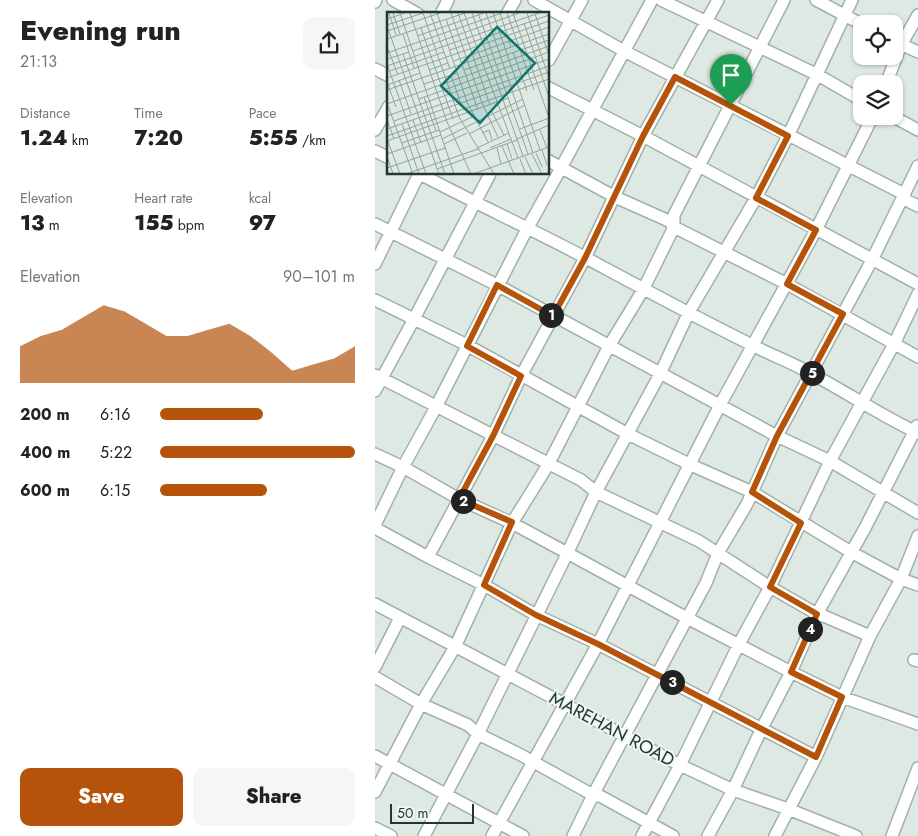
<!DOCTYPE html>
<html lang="en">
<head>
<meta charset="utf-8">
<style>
  body { margin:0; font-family:Jost,sans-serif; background:#f6f6f6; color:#222; height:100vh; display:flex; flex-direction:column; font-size:19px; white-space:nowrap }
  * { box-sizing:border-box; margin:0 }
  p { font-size:16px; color:#767676 }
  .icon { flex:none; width:28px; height:28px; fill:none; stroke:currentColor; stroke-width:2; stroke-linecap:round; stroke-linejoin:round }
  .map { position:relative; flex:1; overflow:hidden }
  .panel { display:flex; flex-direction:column; background:#fff; width:375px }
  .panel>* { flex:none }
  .controls { position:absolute; left:478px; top:15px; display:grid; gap:10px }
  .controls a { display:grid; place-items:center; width:50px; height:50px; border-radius:10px; background:#fff; box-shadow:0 1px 4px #0004; font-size:25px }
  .scale { position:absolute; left:15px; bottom:12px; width:84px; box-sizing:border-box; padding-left:5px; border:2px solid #203831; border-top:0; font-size:14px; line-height:18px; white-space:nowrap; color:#203831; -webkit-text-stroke:4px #eef6f2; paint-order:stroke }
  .pin { position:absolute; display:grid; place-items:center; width:42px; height:42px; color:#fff; margin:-51px -21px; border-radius:50% 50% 50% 0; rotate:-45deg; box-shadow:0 0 5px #0007 }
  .pin .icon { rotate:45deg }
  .km { position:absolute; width:25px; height:25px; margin:-12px; border-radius:50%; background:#222; color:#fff; font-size:14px; line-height:25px; text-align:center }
  .round { display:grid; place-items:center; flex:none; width:52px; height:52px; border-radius:10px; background:#f6f6f6 }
  .head { display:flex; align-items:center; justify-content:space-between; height:85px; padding:0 20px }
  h1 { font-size:28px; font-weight:800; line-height:38px }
  .stats { display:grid; grid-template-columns:repeat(3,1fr); gap:8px; height:85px; padding:5px 20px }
  .stats div { display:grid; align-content:center }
  .stats b { font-size:21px; font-weight:800 }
  .stats small { font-size:14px; font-weight:400 }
  .stats p { font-size:14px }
  .chart { height:140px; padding:10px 20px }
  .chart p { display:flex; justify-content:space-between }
  .chart svg { width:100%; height:90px; margin-top:5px; fill:#b45309; opacity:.7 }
  .action { display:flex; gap:10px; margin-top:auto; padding:10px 20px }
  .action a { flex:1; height:58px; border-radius:10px; background:#b45309; color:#fff; font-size:20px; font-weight:800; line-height:58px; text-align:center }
  .action a+a { background:#f6f6f6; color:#222 }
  ul { padding:0 20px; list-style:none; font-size:16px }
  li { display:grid; grid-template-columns:80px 60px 1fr; align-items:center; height:38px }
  li i { height:12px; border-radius:6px; background:#b45309 }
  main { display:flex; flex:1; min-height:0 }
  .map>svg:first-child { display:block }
</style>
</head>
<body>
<main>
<section class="panel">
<div class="head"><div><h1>Evening run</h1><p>21:13</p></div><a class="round"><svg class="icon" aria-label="share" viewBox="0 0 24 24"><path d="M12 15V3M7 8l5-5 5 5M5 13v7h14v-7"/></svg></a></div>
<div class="stats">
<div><p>Distance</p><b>1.24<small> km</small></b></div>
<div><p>Time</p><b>7:20</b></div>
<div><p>Pace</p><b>5:55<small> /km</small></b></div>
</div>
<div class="stats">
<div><p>Elevation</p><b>13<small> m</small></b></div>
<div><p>Heart rate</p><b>155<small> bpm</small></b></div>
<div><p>kcal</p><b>97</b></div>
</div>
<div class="chart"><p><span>Elevation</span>90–101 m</p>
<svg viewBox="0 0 160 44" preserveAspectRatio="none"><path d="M0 44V26L10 21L20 18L30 12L40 6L50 9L60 15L70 21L80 21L90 18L100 15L110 21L120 29L130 38L140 35L150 32L160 26V44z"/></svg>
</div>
<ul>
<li><b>200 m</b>6:16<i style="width:53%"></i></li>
<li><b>400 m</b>5:22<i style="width:100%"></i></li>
<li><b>600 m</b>6:15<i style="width:55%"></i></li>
</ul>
<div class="action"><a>Save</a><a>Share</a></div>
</section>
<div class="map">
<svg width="543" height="836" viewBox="0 0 543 836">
  <rect width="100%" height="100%" fill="#dee9e4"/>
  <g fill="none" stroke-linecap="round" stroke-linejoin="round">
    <g stroke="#a1b0ab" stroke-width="14">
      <path id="minor" d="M18,0L43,14
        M159,0L249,51L529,194L531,200L543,206
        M286,0L443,75L486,100
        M441,0L486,24
        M0,2L1,0
        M66,14L73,0
        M132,14L140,0
        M519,41L543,52
        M174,60L207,0
        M0,69L14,76
        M511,84L526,45L543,15
        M174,88L268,136L543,284
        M517,116L543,130
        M0,130L14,106
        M0,151L14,158
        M174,161L240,197L294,221L299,227L412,284L543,357
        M45,174C100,203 156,229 211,258C267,288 322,318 379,346C398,356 418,363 437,374C473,393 506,416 543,433
        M0,224L122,285L402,436L455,461L543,513
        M0,264L44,174
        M0,300L92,345L253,434L316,465L377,492L476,552L526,579L543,585
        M0,375L206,480L221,492L324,541L395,587L442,614L451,617L495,636
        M0,391L39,319L115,174
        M0,454L28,467L84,499L137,523L312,618L416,672L467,697L543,724
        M0,525L28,467L61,407L152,229L186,168L277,0
        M0,528L53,557L109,585L161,615L223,644L441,757
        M53,557L118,436L146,376L210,258L268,136L343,0
        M0,604L305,765L358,790L413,809L481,836
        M539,660L543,661
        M0,667L25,618
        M0,677L46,704L93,725L103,734L146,755L218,795L225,796L298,836
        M0,756L148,836
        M0,792L46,704L80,647L137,523L173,465L234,346L268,290L299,227V215L409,0
        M0,828L16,836
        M49,836L103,734L192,554L221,492L285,374L314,312L381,198L413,136L477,0
        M117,836L223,644L345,405L441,230L498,116
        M198,836L218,795L331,583L343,553L372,504L402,436L497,260L543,166
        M267,836L305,765L364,644L395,587L455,461L519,344L543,294
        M333,836L358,790L386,730L416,672L442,614L490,528L542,426
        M400,836L441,757L495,636L526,579L543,536
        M517,836L543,768"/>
    </g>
    <use href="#minor" stroke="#fff" stroke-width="11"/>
  </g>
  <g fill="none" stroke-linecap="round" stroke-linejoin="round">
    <g stroke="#fff" stroke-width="10">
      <path id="route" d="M300,77L413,136L381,198L441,230L412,284L468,314L402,436L377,492L426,523L395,587L442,614L416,672L467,697L441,757L223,644L161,615L109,585L137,522L84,499L118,436L146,376L92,346L122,285L178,316L210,258L268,136Z"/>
    </g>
    <use href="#route" stroke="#b45309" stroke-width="6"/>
  </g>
  <g text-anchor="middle" stroke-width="4" stroke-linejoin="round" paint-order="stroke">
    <g font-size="18" fill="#203831" stroke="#eef6f2">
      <text transform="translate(237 729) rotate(28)" y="6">MAREHAN ROAD</text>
    </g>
  </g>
  <g transform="translate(12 12)">
    <rect width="162" height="162" fill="#dee9e4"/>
    <path fill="none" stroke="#92a29c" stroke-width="1" d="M2,1L9,23M6,1L13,22M13,1L67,162M23,1L60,110L84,162M36,1L72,105L107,162M43,1L63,57M50,1L80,90L101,130M64,1L95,91L111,125M71,1L103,93M77,1L131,146M85,1L136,144M91,1L141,142M99,1L146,141M106,1L153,138M113,1L124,35M120,1L147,78M126,1L162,106L133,117M140,1L162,66M148,2L162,43M0,7L18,1M59,7L91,98M137,11L162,85M0,13L36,1M0,14L52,162M34,16L66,107M0,19L53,1M16,22L27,56M30,24L97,1M0,27L78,1M1,37L11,63M63,38L162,3M26,39L132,1M126,40L140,79M0,41L115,1M16,42L58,162M0,47L22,40M67,49L162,15M0,52L39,162M0,54L152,1M42,58L61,51M77,58L162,28M3,59L57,40M64,63L74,92M0,66L162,9M12,68L24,102M0,70L9,95M37,72L70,61M0,73L33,61M0,78L162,22M37,85L49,119M32,87L162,40M0,91L26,162M0,92L162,34M104,98L117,123M0,104L162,47M0,107L7,127M26,108L34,131M7,109L162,54M15,112L32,162M0,117L162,60M153,118L160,136M53,120L87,104M95,121L102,118L105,128M82,122L138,93M0,124L162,67M0,127L13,162M55,127L136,87M130,127L162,113M0,129L121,86M15,131L52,118M57,132L80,121M120,132L125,147M115,134L127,162M90,136L122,121M103,136L124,127M110,136L114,152M155,138L160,153M149,141L155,155M0,142L54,123M145,142L155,162M0,144L6,162M138,145L146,162M133,147L139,162M0,156L58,136M50,157L130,128M19,162L91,137M86,162L162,135"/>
    <path fill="#0f766e" fill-opacity="0.15" stroke="#0f766e" stroke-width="2.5" d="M110,15L148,51L93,111L54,74Z"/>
    <rect width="162" height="162" fill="none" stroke="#203831" stroke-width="2.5"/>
  </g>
</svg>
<div class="controls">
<a><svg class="icon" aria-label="locate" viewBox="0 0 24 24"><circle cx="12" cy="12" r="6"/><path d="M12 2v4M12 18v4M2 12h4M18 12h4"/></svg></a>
<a><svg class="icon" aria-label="layers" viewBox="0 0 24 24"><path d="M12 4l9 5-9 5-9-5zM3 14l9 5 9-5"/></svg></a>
</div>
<div class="scale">50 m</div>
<div class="pin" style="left:356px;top:105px;background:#1e9e55"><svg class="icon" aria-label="arrive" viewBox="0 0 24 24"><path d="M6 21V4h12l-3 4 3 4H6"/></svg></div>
<b class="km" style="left:176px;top:315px">1</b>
<b class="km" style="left:88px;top:501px">2</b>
<b class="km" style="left:297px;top:682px">3</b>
<b class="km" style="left:435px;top:629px">4</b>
<b class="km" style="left:437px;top:373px">5</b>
</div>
</main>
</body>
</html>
